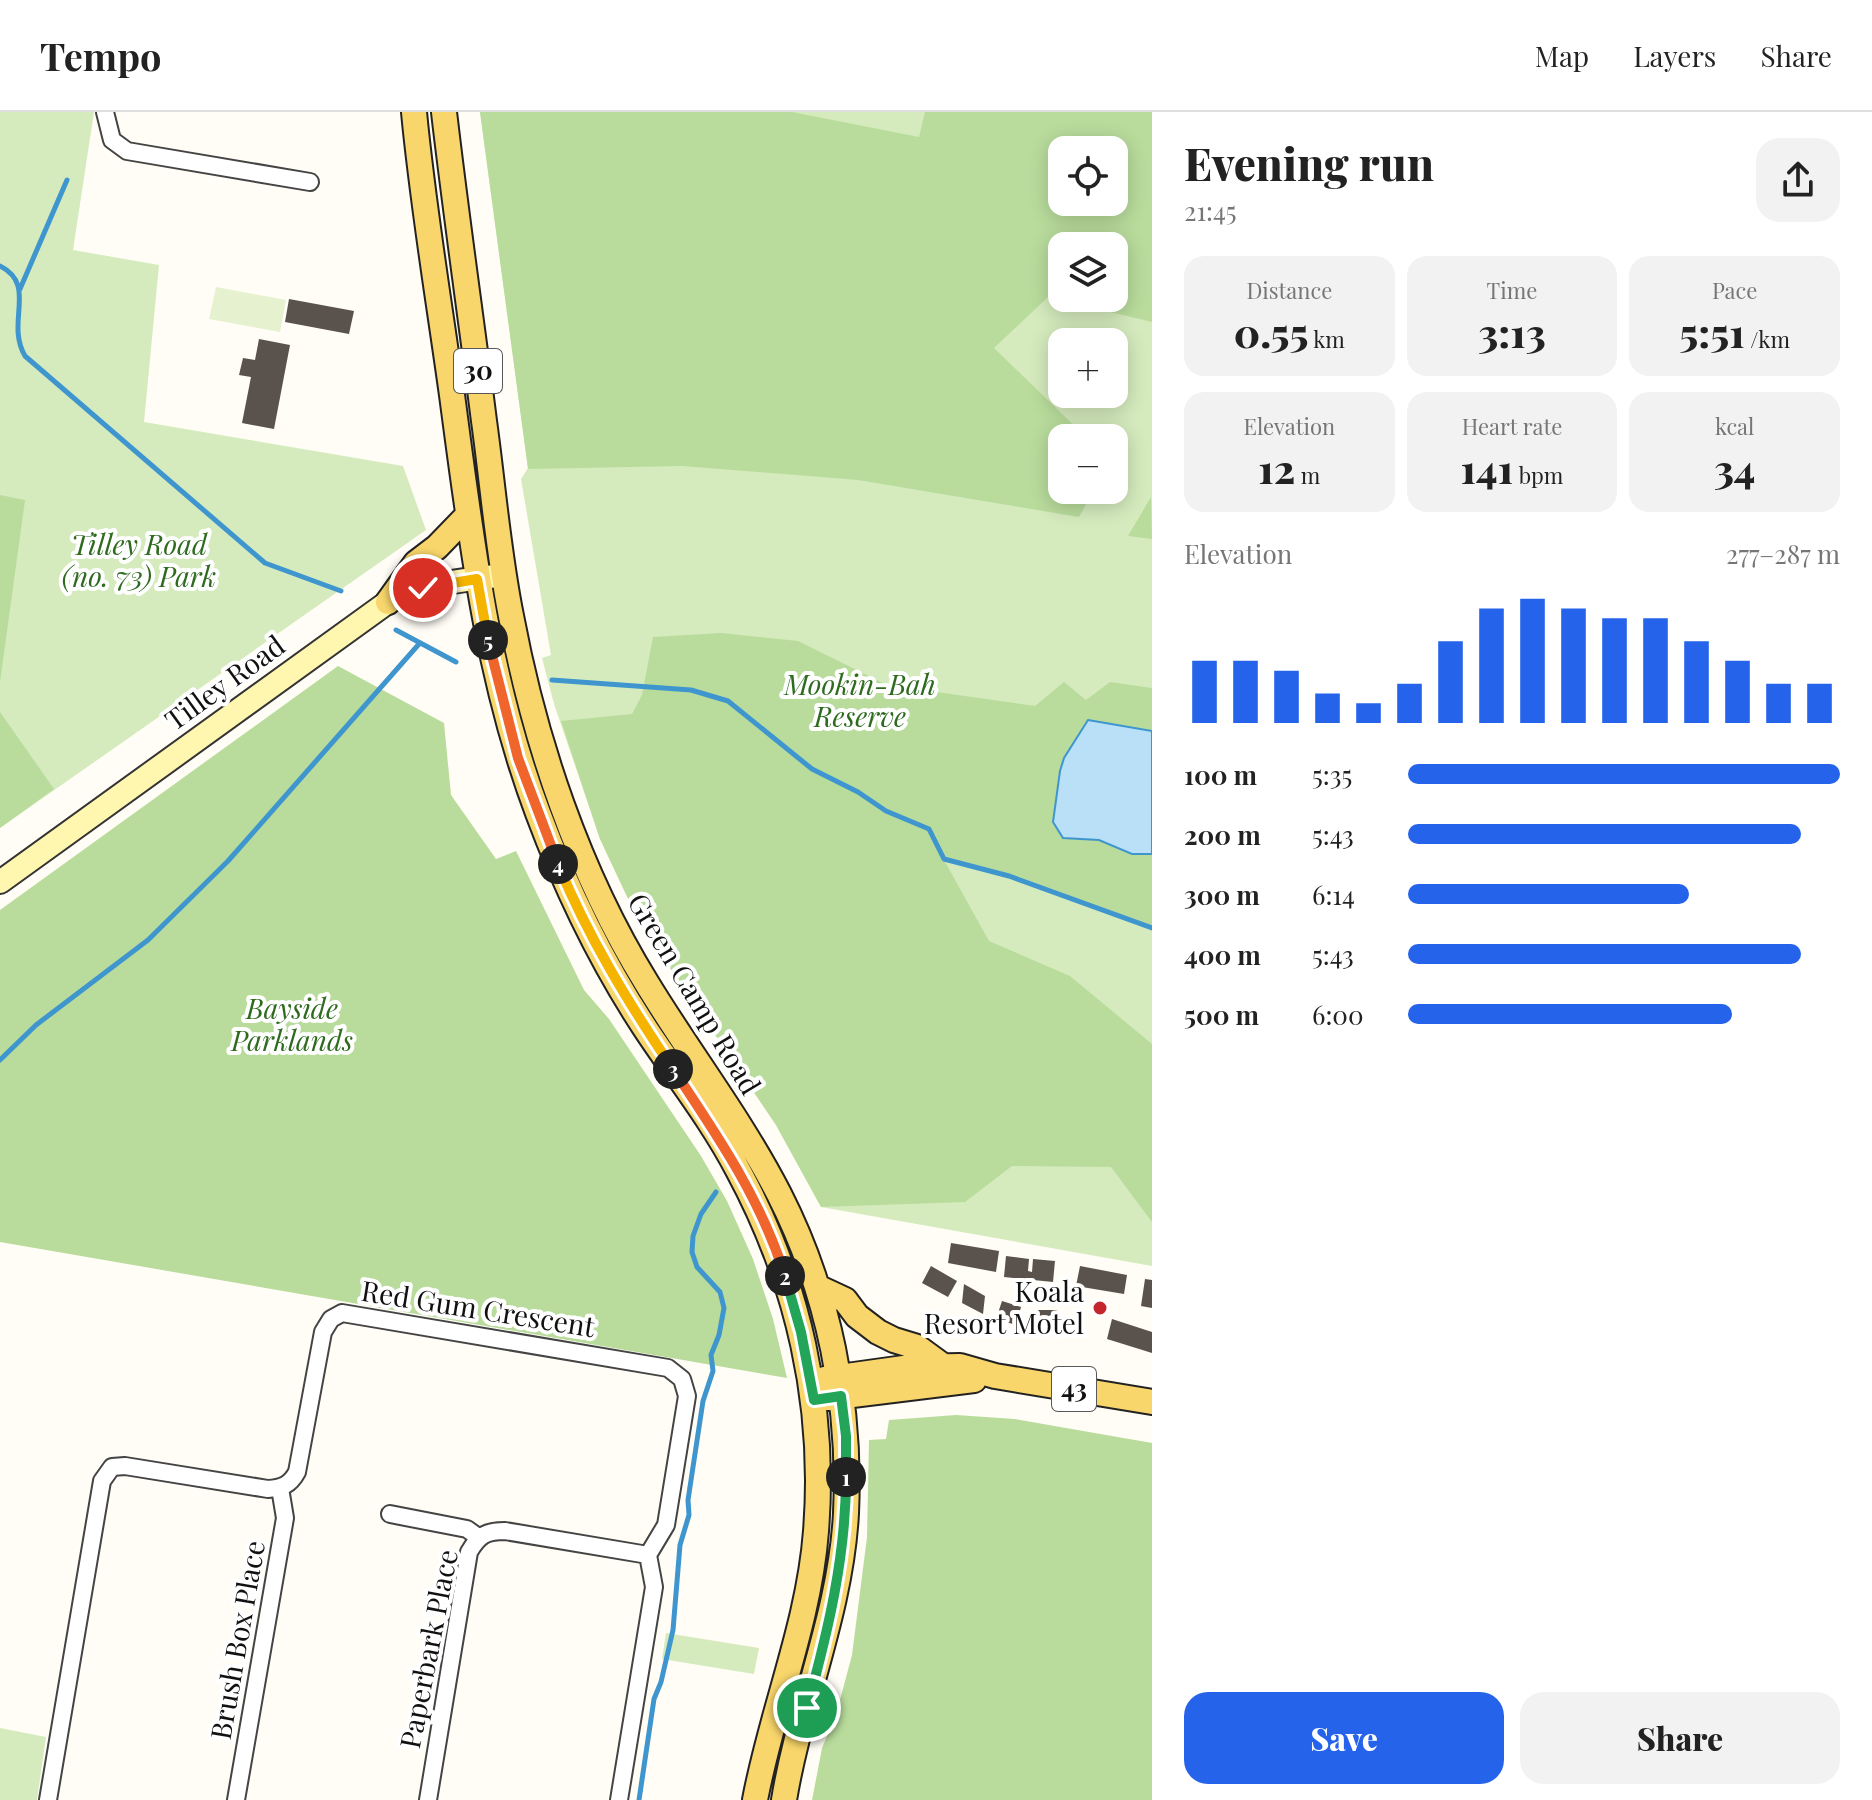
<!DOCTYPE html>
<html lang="en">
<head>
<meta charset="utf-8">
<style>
  body { margin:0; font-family:"Playfair Display",serif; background:#f2f2f2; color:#222; height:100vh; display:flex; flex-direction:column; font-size:30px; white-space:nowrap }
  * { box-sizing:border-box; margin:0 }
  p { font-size:26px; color:#767676 }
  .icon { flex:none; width:44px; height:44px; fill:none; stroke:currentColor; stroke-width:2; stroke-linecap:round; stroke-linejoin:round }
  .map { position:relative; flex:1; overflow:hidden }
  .sheet { display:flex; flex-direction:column; background:#fff; width:720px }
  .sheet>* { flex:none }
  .controls { position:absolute; left:1048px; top:24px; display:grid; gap:16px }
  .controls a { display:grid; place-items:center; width:80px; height:80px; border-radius:16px; background:#fff; box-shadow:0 4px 20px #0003; font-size:40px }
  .pin { position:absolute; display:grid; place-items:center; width:68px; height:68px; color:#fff; margin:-34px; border:4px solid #fff; border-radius:50%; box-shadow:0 2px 8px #0007 }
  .km { position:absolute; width:40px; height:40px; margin:-20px; border-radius:50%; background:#222; color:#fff; font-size:22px; line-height:40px; text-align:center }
  .round { display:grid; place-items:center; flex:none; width:84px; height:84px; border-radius:24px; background:#f2f2f2 }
  .head { display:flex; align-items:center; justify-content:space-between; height:136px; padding:0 32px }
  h1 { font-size:44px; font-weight:800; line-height:60px }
  .stats { display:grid; grid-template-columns:repeat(3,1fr); gap:12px; height:136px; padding:8px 32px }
  .stats div { display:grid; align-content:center; border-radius:20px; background:#f2f2f2; text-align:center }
  .stats b { font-size:40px; font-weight:800 }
  .stats small { font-size:22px; font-weight:400 }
  .stats p { font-size:22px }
  .chart { height:224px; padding:16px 32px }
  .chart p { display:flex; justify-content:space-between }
  .chart svg { width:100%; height:144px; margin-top:8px; stroke:#2563eb; stroke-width:6 }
  .button { display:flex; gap:16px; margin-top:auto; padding:16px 32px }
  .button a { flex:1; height:92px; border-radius:24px; background:#2563eb; color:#fff; font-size:32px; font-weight:800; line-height:92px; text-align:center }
  .button a+a { background:#f2f2f2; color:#222 }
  ul { padding:0 32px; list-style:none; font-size:26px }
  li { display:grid; grid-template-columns:128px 96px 1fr; align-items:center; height:60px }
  li i { height:20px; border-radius:10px; background:#2563eb }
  header { display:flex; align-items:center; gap:48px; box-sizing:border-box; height:112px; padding:0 40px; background:#fff; border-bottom:2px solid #e0e0e0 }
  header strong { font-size:38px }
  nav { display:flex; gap:44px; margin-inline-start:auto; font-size:28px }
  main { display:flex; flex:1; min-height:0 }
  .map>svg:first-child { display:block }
</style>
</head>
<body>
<header>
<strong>Tempo</strong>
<nav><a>Map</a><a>Layers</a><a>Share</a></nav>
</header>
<main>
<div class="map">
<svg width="1152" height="1688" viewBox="0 0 1152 1688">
  <rect width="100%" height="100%" fill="#fffdf5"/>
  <path fill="#d5ebbd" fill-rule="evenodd" d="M0,0H94L73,138L159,153L144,310L403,354L426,418L0,716Z
    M480,0H1152V1154L821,1095L776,1013L639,810L600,727L554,592L542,546L551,543L521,367L528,356ZM1062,38H1114V90H1062ZM1062,134H1114V186H1062ZM1062,230H1114V282H1062ZM1062,326H1114V378H1062Z
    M666,1521L759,1536L754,1562L662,1547Z
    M0,1616L46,1625L37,1688H0Z"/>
  <path fill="#b9dc9c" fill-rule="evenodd" d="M480,0H792L919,25L925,0H1152V210L1048,185L994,236L1087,326H1062V378H1094L1079,405L858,368L682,354L528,357ZM1114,38V90H1062V38ZM1114,134V186H1062V134Z
    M0,383L25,388L0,570Z
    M1151,385L1152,427L1128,424Z
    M721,521L798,529L887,573L1035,594L1064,570L1086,588L1110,570L1152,576V619L1088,608L1064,646L1060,659L1059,682L1069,727L1099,728L1132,742H1152V816L1009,764L944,748L989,829L1070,864L1152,932V1110L1111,1055L1012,1054L965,1090L821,1095L776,1013L639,810L600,727L561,609L632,602L642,583L653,525Z
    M338,554L444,611L451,683L496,747L516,739L584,878L609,907L701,1044L727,1089L753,1147L773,1207L787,1266L0,1130V798Z
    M0,600L54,677L0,716Z
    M956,1303L1015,1307L1152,1331V1688H812L822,1636L836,1603L852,1543L867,1425L869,1328L886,1327L889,1308Z"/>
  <path fill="#e6f2cf" d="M216,175L286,188L280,220L209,207Z"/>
  <path fill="#b9e0f7" stroke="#3f96cf" stroke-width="2" d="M1088,608L1152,619V742H1132L1099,728L1063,726L1053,710L1060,659L1064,646Z"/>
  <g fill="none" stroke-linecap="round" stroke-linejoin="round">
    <path stroke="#3f96cf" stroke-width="5" d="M0,154C38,173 5,210 25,244L265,451L341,479
      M20,177L67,68
      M396,518L456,550
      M552,568L691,578L728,589L812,657L858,680L886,699L929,717L944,747L1009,764L1152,816
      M0,948L36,913L148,828L228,749L419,532
      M639,1688L654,1587L661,1570L673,1518L680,1433L689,1403L688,1388L703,1289L713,1259L711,1243L719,1223L724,1196L720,1180L697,1155L692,1140L693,1124L701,1102L716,1080"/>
  </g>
  <path fill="#5a524d" d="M289,187L354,199L349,222L285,210Z
    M259,227L290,233L274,317L242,311L251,265L239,263L243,246L255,248Z
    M951,1131L999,1139L996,1160L948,1151Z
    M1006,1144L1029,1147L1028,1159L1032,1160L1033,1147L1055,1149L1053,1170L1004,1165Z
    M931,1154L957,1169L948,1185L922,1171Z
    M1080,1154L1127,1163L1124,1182L1076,1174Z
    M1145,1167L1152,1168V1196L1141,1194Z
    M964,1172L985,1184L983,1202L962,1191Z
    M1002,1189L1021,1195L1016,1213L996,1207Z
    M1038,1198H1058V1222H1037Z
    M1112,1207L1152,1220V1241L1107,1227Z"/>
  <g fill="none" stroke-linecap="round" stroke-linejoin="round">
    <g stroke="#444" stroke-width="20">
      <path id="street" d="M105,0L112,28L127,39L310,70
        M390,1402L467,1417L478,1425
        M48,1688L102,1369L112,1355L125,1354L268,1377C282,1376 290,1373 297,1360L323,1220L331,1207L342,1201L668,1256L682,1267L687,1284L666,1413L648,1443L654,1475L619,1688
        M236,1688L285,1406L280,1376
        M428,1688L469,1440C479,1423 486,1419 505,1419L648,1443"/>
    </g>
    <g stroke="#333" stroke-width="26">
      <path id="secondary" d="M0,770L388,490C420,472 460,469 496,464"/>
    </g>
    <g stroke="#222" stroke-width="28">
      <path id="primary" d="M414,0C423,95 439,189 452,283C471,425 487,566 538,701C566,776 601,849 645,916C676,963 712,1008 738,1058C798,1169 826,1293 816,1419C809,1512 772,1597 755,1688
        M444,0C456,103 471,206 484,309C493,374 498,440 511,504C523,568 540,632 562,693C584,754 612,815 646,870C689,941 741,1008 779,1082C829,1180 851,1291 846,1401C841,1500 800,1591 784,1688
        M388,490L416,451L437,435L468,403
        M817,1175L845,1188L857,1204L878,1220L894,1228L917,1235L943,1254
        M825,1267L911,1255L960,1254L995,1264L1152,1290
        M828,1286L974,1268"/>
    </g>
    <use href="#street" stroke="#fff" stroke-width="16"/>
    <use href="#secondary" stroke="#fff6b0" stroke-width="22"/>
    <use href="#primary" stroke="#f9d66b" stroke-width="24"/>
  </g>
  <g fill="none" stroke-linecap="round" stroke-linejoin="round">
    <g stroke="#fff" stroke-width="16">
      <path id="split-1" d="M807,1596C828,1519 846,1445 846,1365"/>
    </g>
    <g stroke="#fff" stroke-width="16">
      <path id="split-2" d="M785,1164L801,1220L814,1288L841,1284L846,1324V1365"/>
    </g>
    <g stroke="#fff" stroke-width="16">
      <path id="split-3" d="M673,957C717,1023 761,1087 785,1164"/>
    </g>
    <g stroke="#fff" stroke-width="16">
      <path id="split-4" d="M558,752C588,825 629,892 673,957"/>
    </g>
    <g stroke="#fff" stroke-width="16">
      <path id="split-5" d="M488,528L518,646L558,752"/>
    </g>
    <g stroke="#fff" stroke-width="16">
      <path id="split-6" d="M423,476L477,467L488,528"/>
    </g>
    <use href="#split-1" stroke="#22a559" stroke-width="10"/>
    <use href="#split-2" stroke="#22a559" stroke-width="10"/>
    <use href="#split-3" stroke="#f0652b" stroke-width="10"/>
    <use href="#split-4" stroke="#f5b400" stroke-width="10"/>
    <use href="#split-5" stroke="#f0652b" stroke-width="10"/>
    <use href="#split-6" stroke="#f5b400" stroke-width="10"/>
  </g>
  <circle fill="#c4262e" stroke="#fff" stroke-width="3" cx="1100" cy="1196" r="8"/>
  <g text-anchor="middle" stroke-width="8" stroke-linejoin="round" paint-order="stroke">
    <g fill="#fff" stroke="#585858" stroke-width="2">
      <rect x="454" y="237" width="48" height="44" rx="6"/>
      <rect x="1052" y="1255" width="44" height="44" rx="6"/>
    </g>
    <g font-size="26" font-weight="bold" fill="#111">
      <text x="478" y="268">30</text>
      <text x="1074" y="1286">43</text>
    </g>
    <g font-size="28" font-style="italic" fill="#2f6b1f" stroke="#fff">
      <text x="139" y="443">Tilley Road<tspan x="139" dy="32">(no. 73) Park</tspan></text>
      <text x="860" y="583">Mookin-Bah<tspan x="860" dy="32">Reserve</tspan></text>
      <text x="292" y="907">Bayside<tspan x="292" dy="32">Parklands</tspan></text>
    </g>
    <g font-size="28" fill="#111" stroke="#fff">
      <text transform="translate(225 571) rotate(-36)" y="10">Tilley Road</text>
      <text transform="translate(694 882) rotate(59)" y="10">Green Camp Road</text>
      <text transform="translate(478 1197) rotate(9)" y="10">Red Gum Crescent</text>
      <text transform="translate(238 1528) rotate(-80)" y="10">Brush Box Place</text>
      <text transform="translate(429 1537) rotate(-79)" y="10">Paperbark Place</text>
    </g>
    <g font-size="28" fill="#111" stroke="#fff" text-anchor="end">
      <text x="1084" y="1190">Koala<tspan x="1084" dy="32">Resort Motel</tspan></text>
    </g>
  </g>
</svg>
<div class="controls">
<a><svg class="icon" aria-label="locate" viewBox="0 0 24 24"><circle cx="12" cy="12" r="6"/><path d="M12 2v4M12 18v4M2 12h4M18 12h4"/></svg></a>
<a><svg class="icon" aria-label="layers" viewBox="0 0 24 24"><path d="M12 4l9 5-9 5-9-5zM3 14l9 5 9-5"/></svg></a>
<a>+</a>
<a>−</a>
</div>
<div class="pin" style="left:807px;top:1596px;background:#1e9e55"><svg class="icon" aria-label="arrive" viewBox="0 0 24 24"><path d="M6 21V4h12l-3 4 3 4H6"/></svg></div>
<div class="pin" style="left:423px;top:476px;background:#d93025"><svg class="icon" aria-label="check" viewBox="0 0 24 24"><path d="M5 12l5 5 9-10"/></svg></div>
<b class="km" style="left:846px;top:1365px">1</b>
<b class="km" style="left:785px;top:1164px">2</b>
<b class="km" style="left:673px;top:957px">3</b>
<b class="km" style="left:558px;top:752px">4</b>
<b class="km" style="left:488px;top:528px">5</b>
</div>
<section class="sheet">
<div class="head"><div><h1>Evening run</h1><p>21:45</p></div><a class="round"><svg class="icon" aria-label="share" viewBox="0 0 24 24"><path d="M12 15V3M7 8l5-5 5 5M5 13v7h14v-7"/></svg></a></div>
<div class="stats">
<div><p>Distance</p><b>0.55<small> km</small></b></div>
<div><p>Time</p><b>3:13</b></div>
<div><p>Pace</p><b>5:51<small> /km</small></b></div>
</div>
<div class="stats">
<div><p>Elevation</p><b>12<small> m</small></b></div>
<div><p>Heart rate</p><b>141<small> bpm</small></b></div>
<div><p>kcal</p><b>34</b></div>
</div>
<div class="chart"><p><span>Elevation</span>277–287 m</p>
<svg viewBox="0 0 160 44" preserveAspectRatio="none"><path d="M5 44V25M15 44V25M25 44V28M35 44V35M45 44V38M55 44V32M65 44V19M75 44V9M85 44V6M95 44V9M105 44V12M115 44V12M125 44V19M135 44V25M145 44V32M155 44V32"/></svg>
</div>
<ul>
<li><b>100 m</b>5:35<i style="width:100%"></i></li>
<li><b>200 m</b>5:43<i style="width:91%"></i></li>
<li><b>300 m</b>6:14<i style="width:65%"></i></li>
<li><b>400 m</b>5:43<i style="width:91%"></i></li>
<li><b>500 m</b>6:00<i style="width:75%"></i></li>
</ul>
<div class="button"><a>Save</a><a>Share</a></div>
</section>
</main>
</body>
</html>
